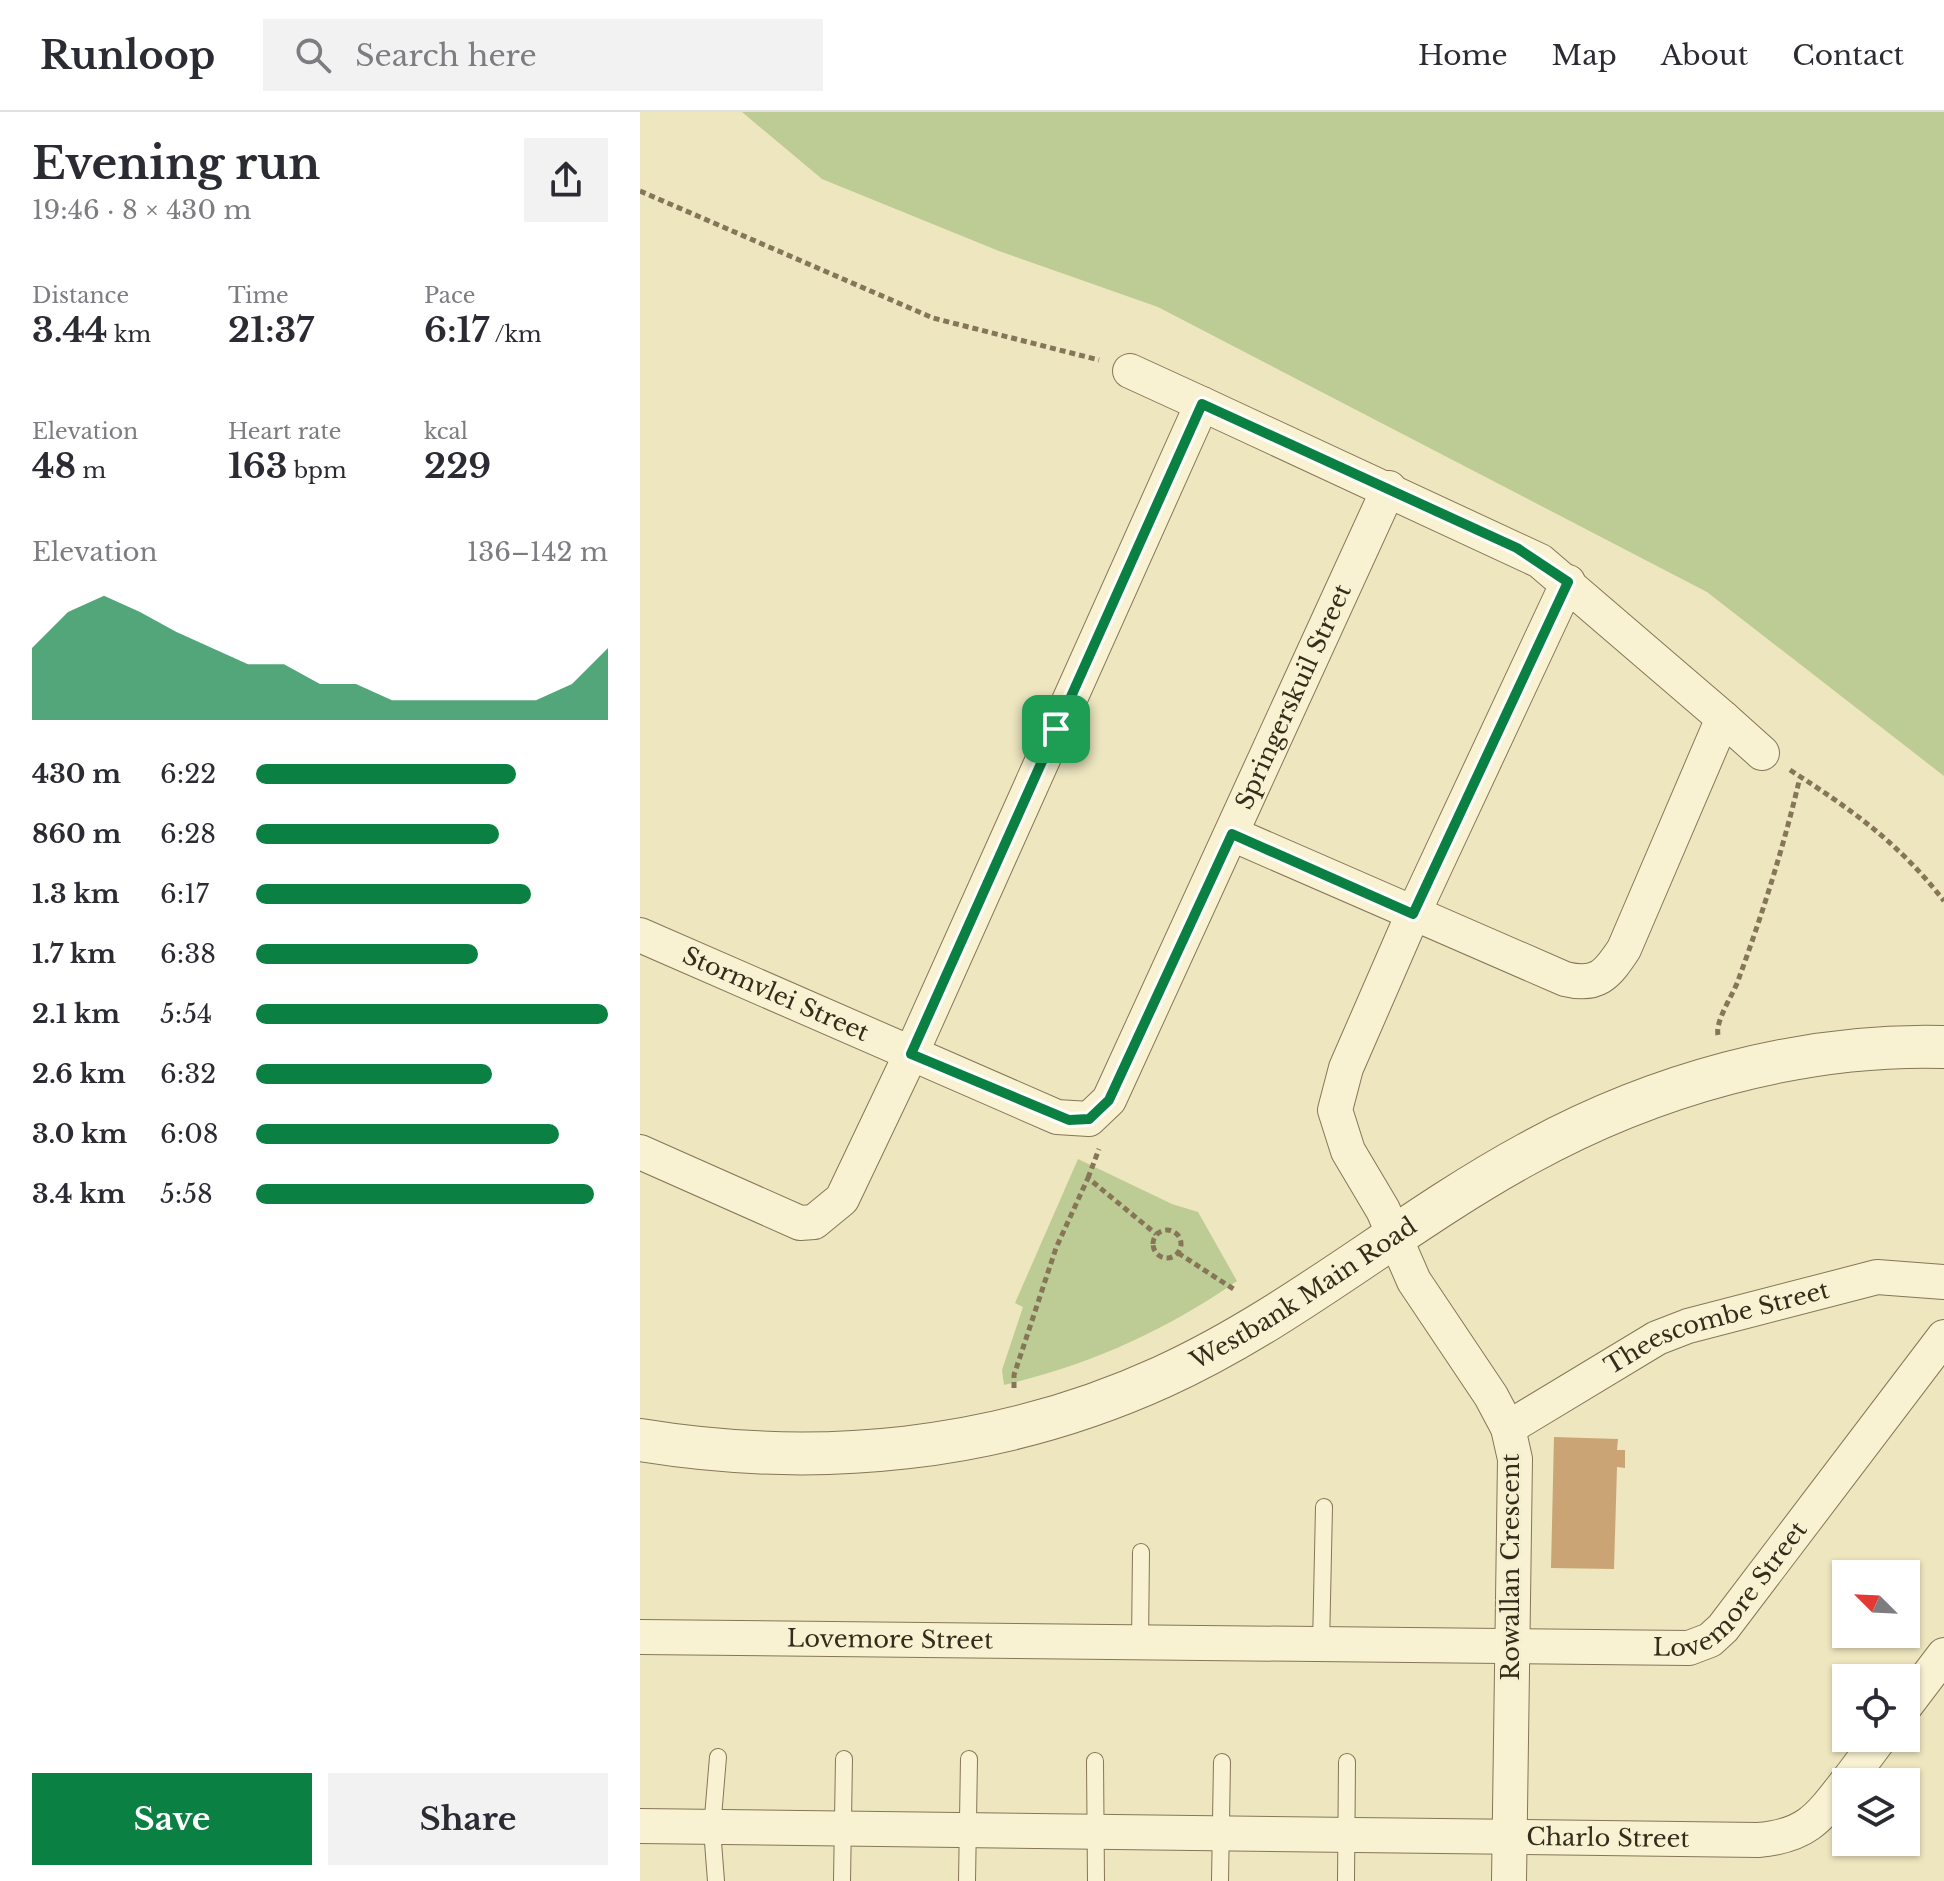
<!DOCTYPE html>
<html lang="en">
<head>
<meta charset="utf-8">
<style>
  body { margin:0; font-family:"Libre Baskerville",serif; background:#f2f2f3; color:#2b2b33; height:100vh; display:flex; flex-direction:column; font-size:30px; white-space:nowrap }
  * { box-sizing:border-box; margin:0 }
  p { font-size:26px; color:#7c7c81 }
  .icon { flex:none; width:44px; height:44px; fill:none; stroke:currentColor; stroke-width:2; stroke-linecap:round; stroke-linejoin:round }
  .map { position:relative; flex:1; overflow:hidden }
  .drawer { display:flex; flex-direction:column; background:#fff; width:640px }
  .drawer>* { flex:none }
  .needle { width:52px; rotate:294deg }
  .buttons { position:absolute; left:1192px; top:1448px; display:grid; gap:16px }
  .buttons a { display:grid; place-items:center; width:88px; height:88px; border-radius:0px; background:#fff; box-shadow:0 2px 6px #0004; font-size:40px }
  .pin { position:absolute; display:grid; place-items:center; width:68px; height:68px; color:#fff; margin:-34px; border-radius:16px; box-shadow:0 4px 12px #0006 }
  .round { display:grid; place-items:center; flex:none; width:84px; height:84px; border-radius:0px; background:#f2f2f3 }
  .overview { display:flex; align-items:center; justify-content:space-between; height:136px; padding:0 32px }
  h1 { font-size:44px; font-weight:700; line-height:60px }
  .stats { display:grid; grid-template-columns:repeat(3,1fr); gap:12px; height:136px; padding:8px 32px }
  .stats div { display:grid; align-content:center }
  .stats b { font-size:34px; font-weight:700 }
  .stats small { font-size:22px; font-weight:400 }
  .stats p { font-size:22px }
  .chart { height:224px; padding:16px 32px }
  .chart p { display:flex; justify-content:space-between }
  .chart svg { width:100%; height:144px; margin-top:8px; fill:#0b8043; opacity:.7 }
  .button { display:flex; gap:16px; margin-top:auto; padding:16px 32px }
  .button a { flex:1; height:92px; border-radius:0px; background:#0b8043; color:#fff; font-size:32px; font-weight:700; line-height:92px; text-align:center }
  .button a+a { background:#f2f2f3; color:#2b2b33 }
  ul { padding:0 32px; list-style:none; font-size:26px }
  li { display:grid; grid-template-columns:128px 96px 1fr; align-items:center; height:60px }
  li i { height:20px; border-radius:10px; background:#0b8043 }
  header { display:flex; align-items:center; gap:48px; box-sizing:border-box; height:112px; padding:0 40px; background:#fff; border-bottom:2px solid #e1e1e2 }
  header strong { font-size:38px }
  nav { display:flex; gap:44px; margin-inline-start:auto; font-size:28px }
  .search { width:560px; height:72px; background:#f2f2f3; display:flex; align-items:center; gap:20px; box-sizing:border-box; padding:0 28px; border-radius:0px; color:#7c7c81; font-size:30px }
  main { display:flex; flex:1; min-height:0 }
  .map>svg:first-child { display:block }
</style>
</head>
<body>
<header>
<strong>Runloop</strong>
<div class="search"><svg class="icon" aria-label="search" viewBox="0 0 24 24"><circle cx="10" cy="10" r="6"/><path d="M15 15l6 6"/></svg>Search here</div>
<nav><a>Home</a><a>Map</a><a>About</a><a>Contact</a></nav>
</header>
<main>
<section class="drawer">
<div class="overview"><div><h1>Evening run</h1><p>19:46 · 8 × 430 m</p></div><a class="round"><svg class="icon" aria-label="share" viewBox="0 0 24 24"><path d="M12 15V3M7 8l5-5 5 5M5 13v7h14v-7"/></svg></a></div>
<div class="stats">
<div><p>Distance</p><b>3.44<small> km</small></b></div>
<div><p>Time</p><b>21:37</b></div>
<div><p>Pace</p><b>6:17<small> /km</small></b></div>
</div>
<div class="stats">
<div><p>Elevation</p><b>48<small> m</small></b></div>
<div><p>Heart rate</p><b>163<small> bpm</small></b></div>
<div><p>kcal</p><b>229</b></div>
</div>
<div class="chart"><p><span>Elevation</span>136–142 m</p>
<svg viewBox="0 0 160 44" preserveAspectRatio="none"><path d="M0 44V22L10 11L20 6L30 11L40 17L50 22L60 27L70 27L80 33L90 33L100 38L110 38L120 38L130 38L140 38L150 33L160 22V44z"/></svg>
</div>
<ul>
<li><b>430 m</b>6:22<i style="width:74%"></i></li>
<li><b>860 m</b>6:28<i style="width:69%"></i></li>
<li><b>1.3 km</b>6:17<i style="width:78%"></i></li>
<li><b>1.7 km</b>6:38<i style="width:63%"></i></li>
<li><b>2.1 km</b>5:54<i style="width:100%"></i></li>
<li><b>2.6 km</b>6:32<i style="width:67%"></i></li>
<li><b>3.0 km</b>6:08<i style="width:86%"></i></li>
<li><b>3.4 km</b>5:58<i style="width:96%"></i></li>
</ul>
<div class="button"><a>Save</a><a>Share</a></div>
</section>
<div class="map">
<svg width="1304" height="1769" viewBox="0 0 1304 1769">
  <rect width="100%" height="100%" fill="#ede6bf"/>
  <path fill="#bdcb94" d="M102,0H1304V664L1067,480L518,195L359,139L182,67Z
    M438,1047L532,1092L558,1100L597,1169C525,1219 449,1253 364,1273L362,1258L383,1195L375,1191Z"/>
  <path fill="#cba475" d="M914,1325L978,1327L977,1338H985V1356L977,1355L974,1457L911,1456Z"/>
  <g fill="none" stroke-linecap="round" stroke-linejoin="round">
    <g stroke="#867658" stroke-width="18">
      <path id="service" d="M500,1531L501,1440
        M681,1534L684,1395
        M455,1649L456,1769
        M76,1769L72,1717L78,1645
        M202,1769L204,1647
        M327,1769L329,1647
        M580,1769L582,1650
        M706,1769L707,1650"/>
    </g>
    <g stroke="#867658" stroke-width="36">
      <g id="minor">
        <path d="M490,259L562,292"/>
        <path d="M1083,606L1122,641"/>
        <path id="s1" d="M0,823L417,1005L449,1007L469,988L749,376"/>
        <path d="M0,1040L160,1111L174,1110L202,1087L271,942L562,292L900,449L1083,606L984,837C967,863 957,875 925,867L592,722"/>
        <path id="s2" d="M868,1316L1017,1226L1048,1214L1237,1165L1304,1170"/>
        <path id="s3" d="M0,1525L1049,1536L1070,1528L1083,1516L1304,1225"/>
        <path d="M1266,1593L1304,1543"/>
        <path d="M1207,1670L1240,1626"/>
        <path id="s4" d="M0,1714L1118,1728C1166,1724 1178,1707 1206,1671"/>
        <path d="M869,1769L875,1347L868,1316L851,1284L774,1169L743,1098L708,1039L695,998L706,956L773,802L928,470"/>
      </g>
    </g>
    <g stroke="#867658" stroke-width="44">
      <g id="tertiary">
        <path id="s5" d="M0,1328C178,1357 357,1340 522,1265C652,1206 762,1110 887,1042C1012,973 1160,931 1304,935"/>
      </g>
    </g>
    <path stroke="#867658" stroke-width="5" stroke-dasharray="6 4" stroke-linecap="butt" d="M0,79L293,206L459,248
      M1150,658C1212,698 1258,730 1304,789
      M1078,923C1075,908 1094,882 1099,866C1123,800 1144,734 1160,665
      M448,1066L459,1037
      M513 1132a14 14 0 1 1 28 0a14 14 0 1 1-28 0Z
      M538,1141L595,1178
      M374,1276V1263L416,1136L448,1066L516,1122"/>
    <use href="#service" stroke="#f8f2d2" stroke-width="16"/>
    <use href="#minor" stroke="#f8f2d2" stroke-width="34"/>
    <use href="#tertiary" stroke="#f8f2d2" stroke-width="42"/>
  </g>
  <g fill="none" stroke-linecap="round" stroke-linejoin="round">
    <g stroke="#fff" stroke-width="16">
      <path id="route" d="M562,292L877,436L928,470L773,802L592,722L469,988L449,1007L429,1008L271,942Z"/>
    </g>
    <use href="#route" stroke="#0b8043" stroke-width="10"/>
  </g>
  <g text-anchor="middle" stroke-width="6" stroke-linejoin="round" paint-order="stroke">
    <g font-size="24" fill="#352c1c" stroke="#f5efcf">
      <text dy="8" stroke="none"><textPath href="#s1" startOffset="958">Springerskuil Street</textPath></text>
      <text dy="8" stroke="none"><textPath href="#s1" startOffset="148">Stormvlei Street</textPath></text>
      <text dy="8" stroke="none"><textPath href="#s5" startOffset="698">Westbank Main Road</textPath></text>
      <text dy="8" stroke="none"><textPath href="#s2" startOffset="234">Theescombe Street</textPath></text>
      <text transform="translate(871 1455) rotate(-90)" y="8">Rowallan Crescent</text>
      <text dy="8" stroke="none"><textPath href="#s3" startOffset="1116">Lovemore Street</textPath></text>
      <text dy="8" stroke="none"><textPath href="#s3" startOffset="250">Lovemore Street</textPath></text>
      <text dy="8" stroke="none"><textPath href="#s4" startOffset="968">Charlo Street</textPath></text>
    </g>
  </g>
</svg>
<div class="buttons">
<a><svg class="needle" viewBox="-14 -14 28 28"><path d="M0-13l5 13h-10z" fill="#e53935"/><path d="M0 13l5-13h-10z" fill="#7c7c81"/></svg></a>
<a><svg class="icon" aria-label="locate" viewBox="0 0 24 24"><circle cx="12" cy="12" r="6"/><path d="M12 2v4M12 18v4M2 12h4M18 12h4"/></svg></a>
<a><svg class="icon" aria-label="layers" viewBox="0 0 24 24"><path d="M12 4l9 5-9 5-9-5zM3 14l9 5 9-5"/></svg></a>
</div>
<div class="pin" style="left:416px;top:617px;background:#1e9e55"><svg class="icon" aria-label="arrive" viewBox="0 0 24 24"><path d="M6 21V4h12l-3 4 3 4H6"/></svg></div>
</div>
</main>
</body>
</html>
